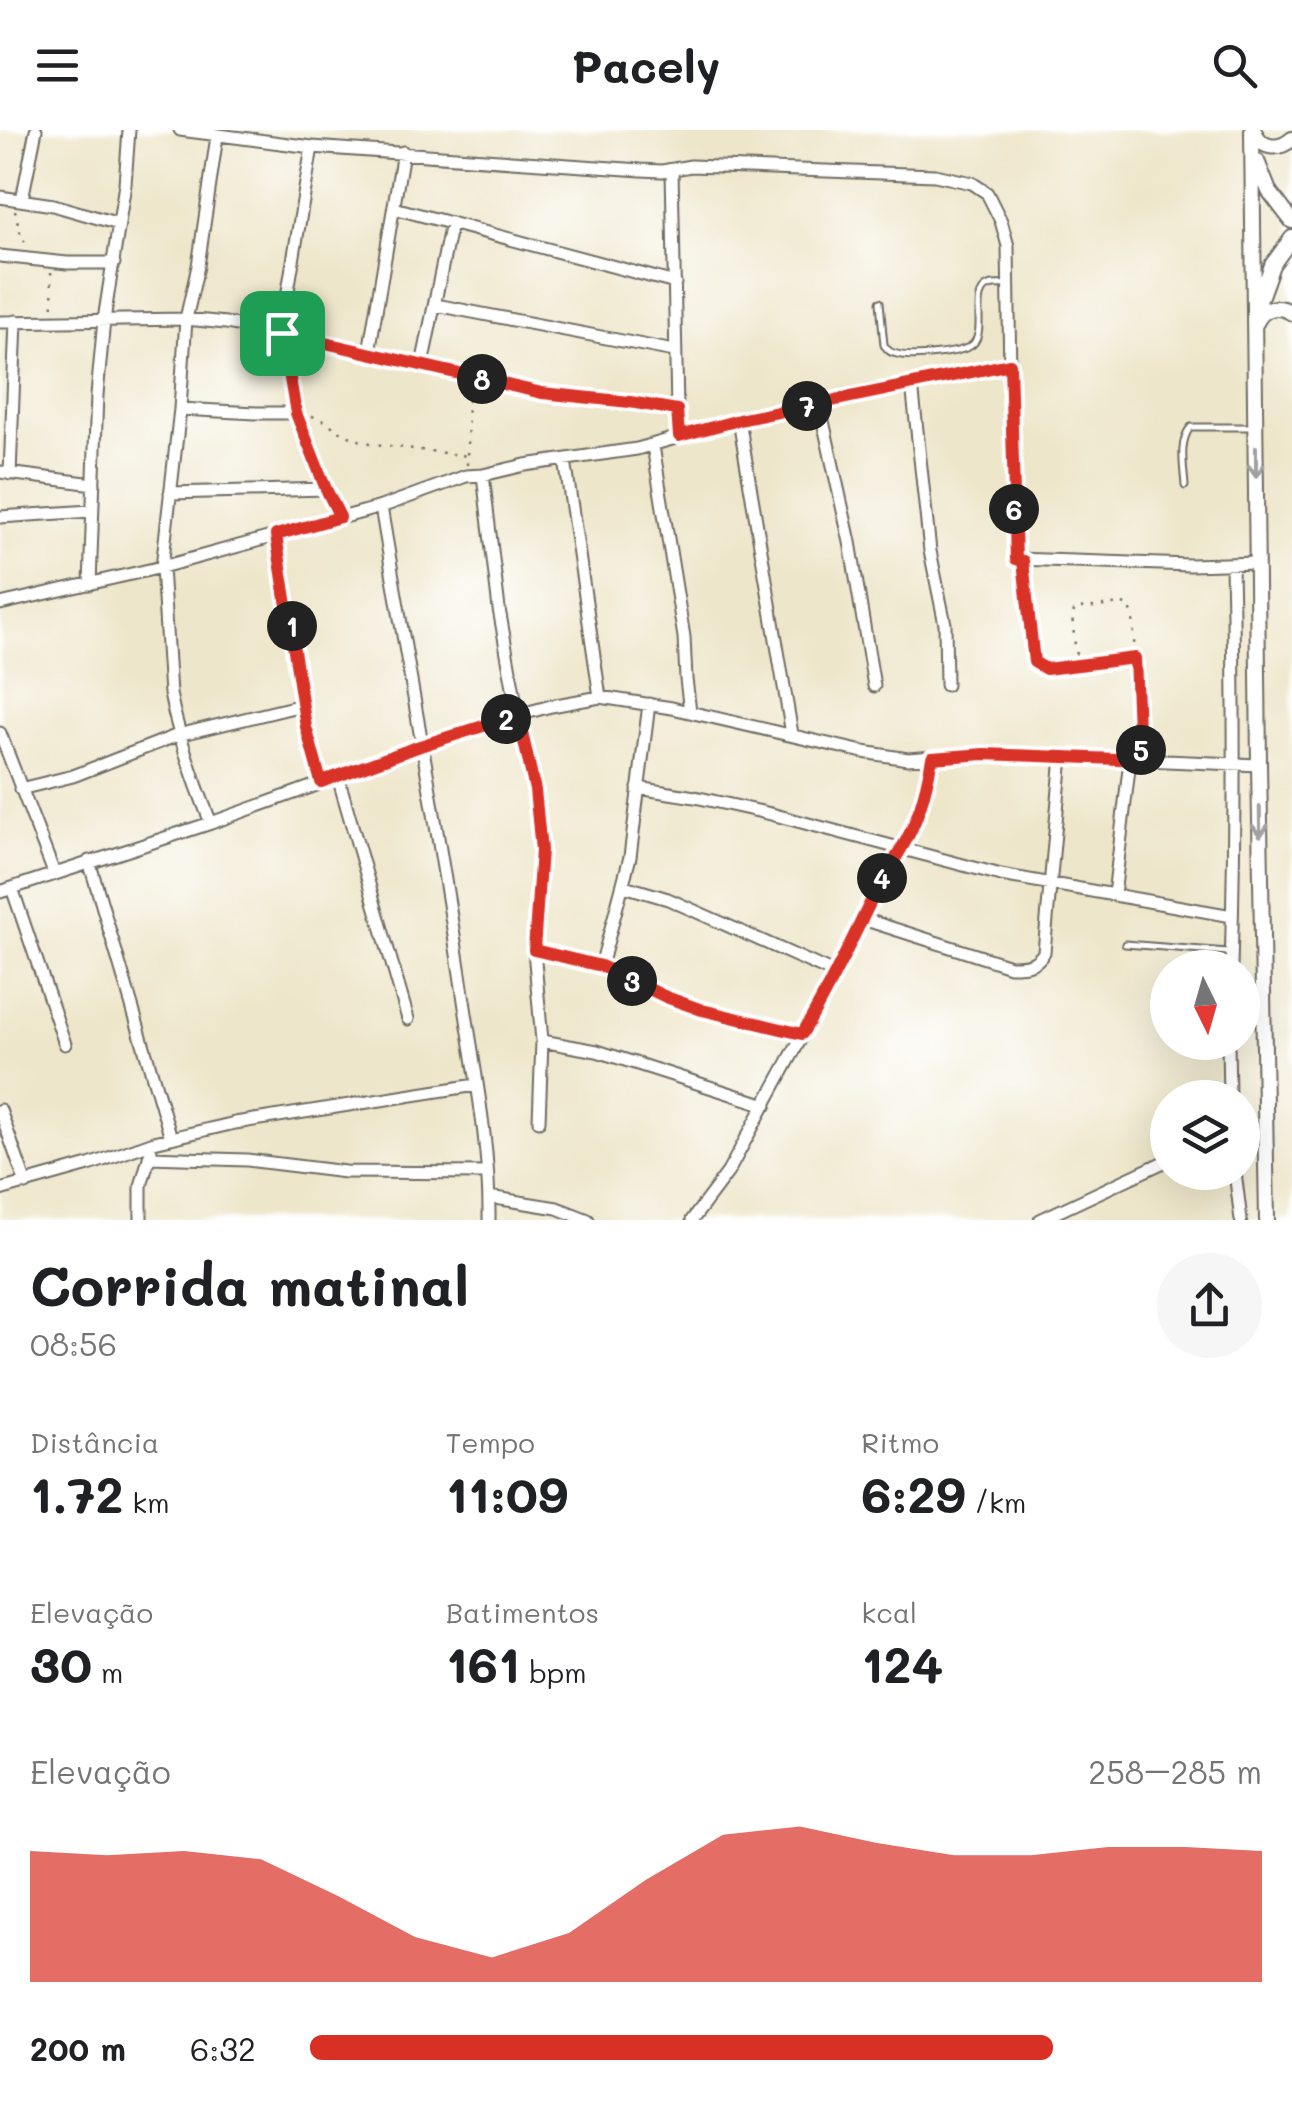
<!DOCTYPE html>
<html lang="pt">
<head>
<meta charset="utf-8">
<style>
  body { margin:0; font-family:Mali,sans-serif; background:#f6f6f6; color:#202124; height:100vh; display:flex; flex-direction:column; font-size:38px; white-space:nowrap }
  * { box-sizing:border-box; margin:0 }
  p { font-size:32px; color:#757577 }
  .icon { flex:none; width:55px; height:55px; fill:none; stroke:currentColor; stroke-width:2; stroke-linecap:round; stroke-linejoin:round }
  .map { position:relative; height:1090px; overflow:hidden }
  .drawer { display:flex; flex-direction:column; background:#fff; flex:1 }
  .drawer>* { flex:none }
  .needle { width:65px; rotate:175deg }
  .controls { position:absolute; left:1150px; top:820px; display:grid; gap:20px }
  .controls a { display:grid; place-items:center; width:110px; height:110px; border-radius:50%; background:#fff; box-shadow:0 10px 40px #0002; font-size:50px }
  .pin { position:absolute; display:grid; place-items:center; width:85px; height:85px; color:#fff; margin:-42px; border-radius:20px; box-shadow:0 5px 15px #0006 }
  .km { position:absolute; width:50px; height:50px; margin:-25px; border-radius:50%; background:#222; color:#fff; font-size:28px; line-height:50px; text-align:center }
  .round { display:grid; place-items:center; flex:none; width:105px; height:105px; border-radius:52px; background:#f6f6f6 }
  .headline { display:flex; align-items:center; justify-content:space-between; height:170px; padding:0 30px }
  h1 { font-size:55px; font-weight:800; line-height:75px }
  .figures { display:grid; grid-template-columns:repeat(3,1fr); gap:15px; height:170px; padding:10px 30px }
  .figures div { display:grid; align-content:center }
  .figures b { font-size:50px; font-weight:800 }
  .figures small { font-size:28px; font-weight:400 }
  .figures p { font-size:28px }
  .chart { height:280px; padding:20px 30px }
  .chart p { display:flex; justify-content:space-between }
  .chart svg { width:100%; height:180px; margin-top:10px; fill:#d93025; opacity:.7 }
  ul { padding:0 30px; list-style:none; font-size:32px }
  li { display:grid; grid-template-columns:160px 120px 1fr; align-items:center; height:75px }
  li i { height:25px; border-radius:12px; background:#d93025 }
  header { display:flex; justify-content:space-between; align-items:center; height:130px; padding:0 30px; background:#fff; font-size:45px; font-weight:800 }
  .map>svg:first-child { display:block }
</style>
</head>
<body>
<header><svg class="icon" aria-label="menu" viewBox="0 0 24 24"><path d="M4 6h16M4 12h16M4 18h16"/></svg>Pacely<svg class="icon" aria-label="search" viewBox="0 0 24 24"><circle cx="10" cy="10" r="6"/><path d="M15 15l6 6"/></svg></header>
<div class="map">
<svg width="1292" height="1090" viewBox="0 0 1292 1090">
  <rect width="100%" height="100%" fill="#fff"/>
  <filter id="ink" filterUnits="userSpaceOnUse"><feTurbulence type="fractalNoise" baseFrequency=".01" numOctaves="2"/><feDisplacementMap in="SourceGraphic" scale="20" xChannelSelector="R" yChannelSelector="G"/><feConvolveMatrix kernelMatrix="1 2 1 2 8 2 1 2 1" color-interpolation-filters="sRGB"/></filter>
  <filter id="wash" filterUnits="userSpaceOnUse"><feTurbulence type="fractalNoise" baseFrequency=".0048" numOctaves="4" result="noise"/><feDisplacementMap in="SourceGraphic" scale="40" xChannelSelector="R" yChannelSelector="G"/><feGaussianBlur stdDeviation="2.25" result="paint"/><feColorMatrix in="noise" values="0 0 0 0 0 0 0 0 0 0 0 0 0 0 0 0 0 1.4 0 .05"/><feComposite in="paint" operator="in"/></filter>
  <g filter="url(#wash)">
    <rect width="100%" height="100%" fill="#eee6ca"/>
  </g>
  <g filter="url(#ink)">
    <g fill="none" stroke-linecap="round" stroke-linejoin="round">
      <g stroke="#6f6c63" stroke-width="9">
        <path id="service" d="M880,172L884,215C889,221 889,222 897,224C911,228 965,224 974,213C985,199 973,171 984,159C990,153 1000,155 1007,155
          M1185,356C1184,338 1178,311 1191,297H1253
          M1125,814L1228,822"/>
      </g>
      <g stroke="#6f6c63" stroke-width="15">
        <path id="minor" d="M180,0L312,17L641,40L662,41L691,36L935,45L972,53L987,63L1001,91L1008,116L1011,312L1016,429L1190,435L1257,433
          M312,17L281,203L296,283L326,359L341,387
          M672,40L677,280
          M0,67L53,75L119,94
          M22,69L36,0
          M394,78L675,153
          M0,126L67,133H114
          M436,175L674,221
          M0,192L186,189L226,193L321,211L542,263L611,269L677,280L679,306
          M369,222L403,22
          M422,235L451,93
          M912,254L930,421L945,494L946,555
          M819,273L850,412L874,556
          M180,279L256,283H296
          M739,290L792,604
          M653,316L684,507L686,549L690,582
          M565,330L600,567
          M0,342L94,354
          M10,344L16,191
          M483,345L499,479L518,585L531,637L539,696L541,720L534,820L542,911L539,991
          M170,363L326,359
          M381,377C408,539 439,701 463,864C474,938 490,1015 489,1090
          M0,387L91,381
          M276,405L302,575
          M90,454L97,265L104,190L125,54L129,0
          M0,474L162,437L381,377L466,346L483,345L525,335L637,319L739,290L1010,234
          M649,574L630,727L601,836L666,867L702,880L802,904
          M0,603L54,743
          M338,647L408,889
          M638,658L695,667L771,684L1001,745L1232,786
          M20,659L73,646L178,605L302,575L321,652
          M211,693C194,651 179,609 170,564L162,437L180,279L186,189L198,136L217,6
          M89,731L171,1008
          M624,756L668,769L836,844
          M12,758L65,914
          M0,762L211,693L489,593L551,576L600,567L672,578L863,622L908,629L984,623L1259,635
          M1114,765L1130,630
          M863,789L1010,836C1025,836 1036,836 1044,822L1062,626
          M534,820L601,836
          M1231,838C1235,704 1235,569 1232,435
          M542,911L597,921L766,975
          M1228,912L1229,968
          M0,980L26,1054
          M149,1027L247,1030L345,1042L487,1043
          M1235,1042L1241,1090
          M0,1060L89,1035L154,1012L235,993L476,955
          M489,1067L557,1078L588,1090
          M141,1090V1056L151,1021
          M692,1090L728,1042L836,844L878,755L901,719L925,668L932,628
          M1040,1090L1168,1030"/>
      </g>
      <g stroke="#6f6c63" stroke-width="18">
        <path id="tertiary" d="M1252,0L1259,635L1267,1090
          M1254,0C1260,19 1278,21 1292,9
          M1257,31L1269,61L1292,91
          M1258,174L1272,135L1292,108
          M1256,193C1263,177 1278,174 1292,183"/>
      </g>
      <path stroke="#6f6c63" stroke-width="2.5" stroke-dasharray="2.5 8" stroke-linecap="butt" d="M15,80L21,106L29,118
        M51,142L53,179
        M312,286L327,292L339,301L355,309L374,314L468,326
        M467,335L468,258
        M1024,442L1034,532L1046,539L1133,528
        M1077,535L1072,486L1075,479L1123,474L1130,478L1133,486L1138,599L1141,619"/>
      <use href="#service" stroke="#fff" stroke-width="5"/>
      <use href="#minor" stroke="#fff" stroke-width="11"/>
      <use href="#tertiary" stroke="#fff" stroke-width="14"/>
    </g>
    <defs><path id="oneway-shaft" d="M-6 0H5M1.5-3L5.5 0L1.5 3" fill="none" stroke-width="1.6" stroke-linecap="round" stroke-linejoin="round" transform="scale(2.5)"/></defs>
    <g stroke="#a0a0a0">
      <use href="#oneway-shaft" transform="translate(1256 332) rotate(90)"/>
      <use href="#oneway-shaft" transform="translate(1260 692) rotate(89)"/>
    </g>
  </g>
  <g fill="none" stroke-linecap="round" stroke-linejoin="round" filter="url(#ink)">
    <g stroke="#fff" stroke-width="20">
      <path id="route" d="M282,203L542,263L630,272L677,280L679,306L739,290L1010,234L1016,429L1023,431L1034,532L1046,539L1135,528L1138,599L1143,630L984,624L932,628C926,661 918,692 900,721C892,735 883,747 876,761C852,809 830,858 802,904L702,880L666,867L601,836L534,820L541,720L535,660L518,585L420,616L321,652L306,597L276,405L340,387L326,359L296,283Z"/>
    </g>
    <use href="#route" stroke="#d93025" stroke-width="12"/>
  </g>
</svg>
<div class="controls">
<a><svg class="needle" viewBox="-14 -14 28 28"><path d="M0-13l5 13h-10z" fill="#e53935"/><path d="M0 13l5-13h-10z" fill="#757577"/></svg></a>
<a><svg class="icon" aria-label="layers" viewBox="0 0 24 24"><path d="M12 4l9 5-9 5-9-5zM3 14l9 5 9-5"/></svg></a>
</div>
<div class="pin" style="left:282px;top:203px;background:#1e9e55"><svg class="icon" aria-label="arrive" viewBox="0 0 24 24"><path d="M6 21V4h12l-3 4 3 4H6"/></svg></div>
<b class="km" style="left:292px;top:496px">1</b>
<b class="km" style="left:506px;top:589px">2</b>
<b class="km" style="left:632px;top:851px">3</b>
<b class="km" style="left:882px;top:748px">4</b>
<b class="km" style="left:1141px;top:620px">5</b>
<b class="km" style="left:1014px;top:379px">6</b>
<b class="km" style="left:807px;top:276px">7</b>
<b class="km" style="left:482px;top:249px">8</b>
</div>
<section class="drawer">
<div class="headline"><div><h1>Corrida matinal</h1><p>08:56</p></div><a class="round"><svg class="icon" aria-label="share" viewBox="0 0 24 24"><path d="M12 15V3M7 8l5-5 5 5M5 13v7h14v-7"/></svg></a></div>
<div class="figures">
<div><p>Distância</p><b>1.72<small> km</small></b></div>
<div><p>Tempo</p><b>11:09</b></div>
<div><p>Ritmo</p><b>6:29<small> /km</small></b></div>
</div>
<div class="figures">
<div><p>Elevação</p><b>30<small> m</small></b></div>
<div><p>Batimentos</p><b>161<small> bpm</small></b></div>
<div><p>kcal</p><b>124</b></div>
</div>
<div class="chart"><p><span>Elevação</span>258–285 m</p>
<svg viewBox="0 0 160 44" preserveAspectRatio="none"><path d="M0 44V12L10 13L20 12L30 14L40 23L50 33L60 38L70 32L80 19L90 8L100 6L110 10L120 13L130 13L140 11L150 11L160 12V44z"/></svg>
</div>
<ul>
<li><b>200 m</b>6:32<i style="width:78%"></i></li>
</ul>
</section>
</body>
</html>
